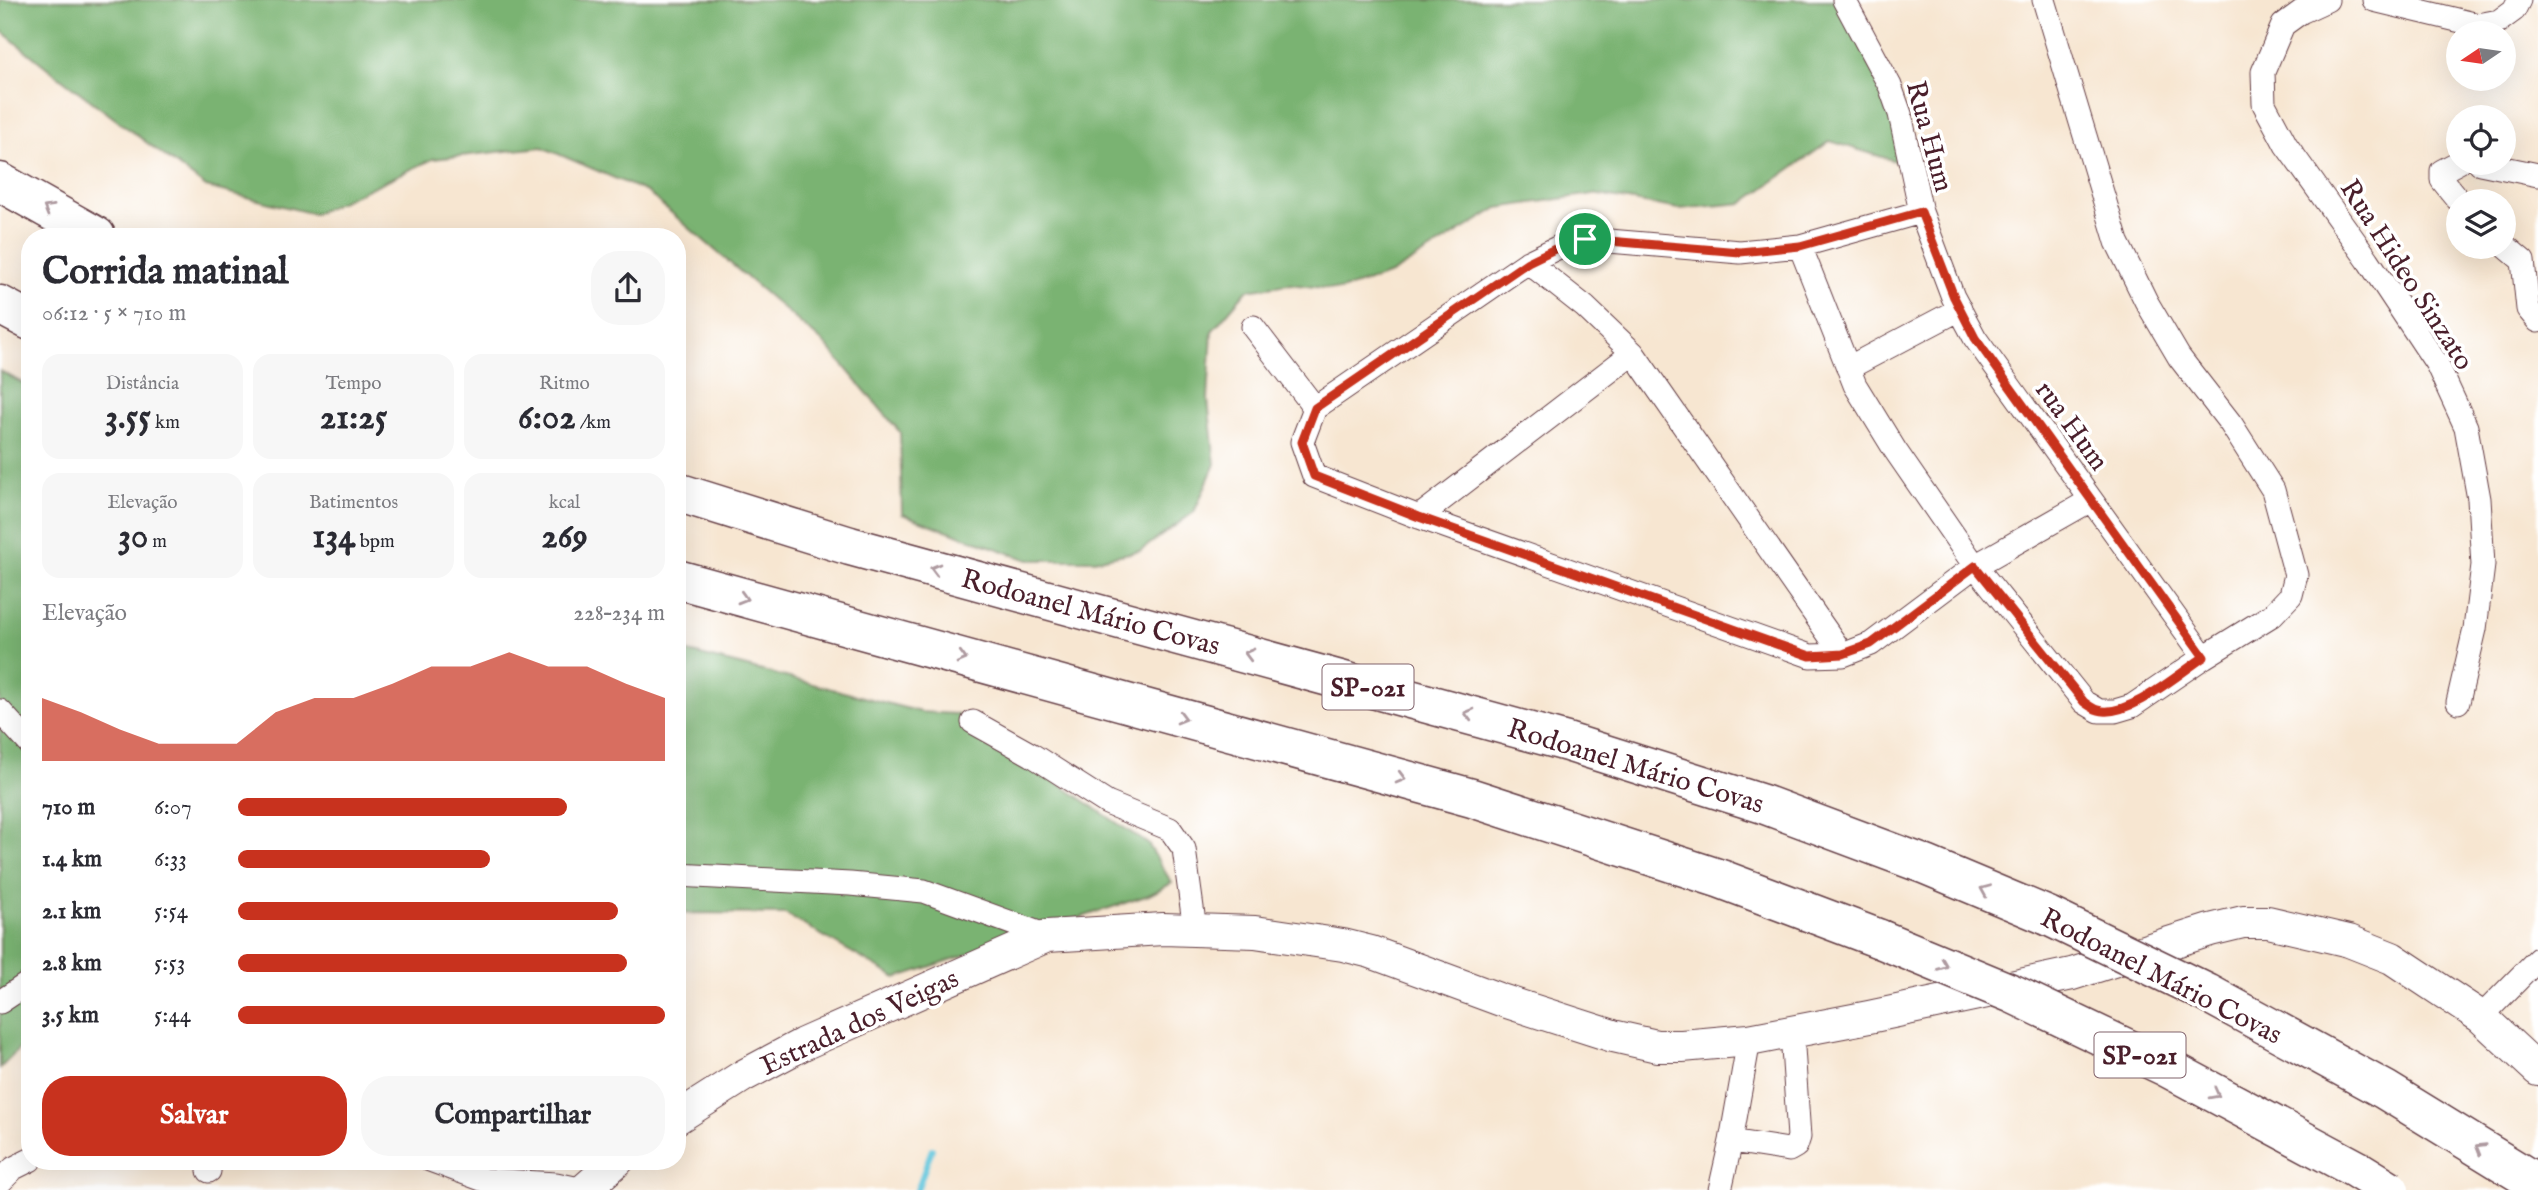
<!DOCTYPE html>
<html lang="pt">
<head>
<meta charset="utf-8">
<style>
  body { margin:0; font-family:"IM FELL English",serif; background:#f7f7f7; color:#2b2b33; height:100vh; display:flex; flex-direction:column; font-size:26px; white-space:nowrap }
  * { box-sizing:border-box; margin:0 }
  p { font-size:23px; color:#7c7c81 }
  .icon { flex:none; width:38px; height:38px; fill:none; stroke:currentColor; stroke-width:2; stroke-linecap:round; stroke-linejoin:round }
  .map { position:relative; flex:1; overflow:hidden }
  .side { position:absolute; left:21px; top:228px; width:665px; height:942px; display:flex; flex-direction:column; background:#fff; border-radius:28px; box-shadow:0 7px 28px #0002 }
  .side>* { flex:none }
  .needle { width:46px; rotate:257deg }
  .buttons { position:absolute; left:2446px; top:21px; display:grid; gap:14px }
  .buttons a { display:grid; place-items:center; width:70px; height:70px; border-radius:50%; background:#fff; box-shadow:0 7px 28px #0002; font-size:35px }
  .pin { position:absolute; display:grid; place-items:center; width:60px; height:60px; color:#fff; margin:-30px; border:4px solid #fff; border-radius:50%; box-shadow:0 2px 7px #0007 }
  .round { display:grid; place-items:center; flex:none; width:74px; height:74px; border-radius:28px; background:#f7f7f7 }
  .summary { display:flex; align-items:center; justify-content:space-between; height:119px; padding:0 21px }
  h1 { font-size:38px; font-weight:700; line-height:52px }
  .metrics { display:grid; grid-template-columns:repeat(3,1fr); gap:10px; height:119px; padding:7px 21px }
  .metrics div { display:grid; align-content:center; border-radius:18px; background:#f7f7f7; text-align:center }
  .metrics b { font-size:35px; font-weight:700 }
  .metrics small { font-size:19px; font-weight:400 }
  .metrics p { font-size:19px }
  .chart { height:196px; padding:14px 21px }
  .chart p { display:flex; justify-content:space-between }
  .chart svg { width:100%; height:126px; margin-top:7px; fill:#c8321e; opacity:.7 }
  .button { display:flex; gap:14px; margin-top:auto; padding:14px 21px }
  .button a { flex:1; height:80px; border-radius:28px; background:#c8321e; color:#fff; font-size:28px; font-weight:700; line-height:80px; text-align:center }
  .button a+a { background:#f7f7f7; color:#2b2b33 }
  ul { padding:0 21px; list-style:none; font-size:23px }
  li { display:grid; grid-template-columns:112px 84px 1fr; align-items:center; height:52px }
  li i { height:18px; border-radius:9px; background:#c8321e }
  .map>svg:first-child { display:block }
</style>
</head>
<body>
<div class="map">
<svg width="2538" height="1190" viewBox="0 0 2538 1190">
  <rect width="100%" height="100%" fill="#fff"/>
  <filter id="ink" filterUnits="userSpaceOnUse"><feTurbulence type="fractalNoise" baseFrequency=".0143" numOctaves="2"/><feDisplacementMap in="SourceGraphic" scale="14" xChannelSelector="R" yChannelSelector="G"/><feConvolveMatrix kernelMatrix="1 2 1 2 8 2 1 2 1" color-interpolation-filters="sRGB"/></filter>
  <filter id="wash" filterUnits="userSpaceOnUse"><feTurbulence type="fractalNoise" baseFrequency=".00686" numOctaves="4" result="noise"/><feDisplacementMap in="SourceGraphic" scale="28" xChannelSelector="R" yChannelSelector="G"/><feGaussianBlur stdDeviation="1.57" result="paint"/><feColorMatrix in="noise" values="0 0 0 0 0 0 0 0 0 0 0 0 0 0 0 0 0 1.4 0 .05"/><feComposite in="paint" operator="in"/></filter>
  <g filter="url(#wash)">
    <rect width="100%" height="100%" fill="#f7e6d1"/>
    <path fill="#7ab372" stroke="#62694e" stroke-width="2" d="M0,0H1840L1886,88L1905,164L1830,141L1743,203L1679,209L1593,194L1498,208L1391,274L1341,290L1289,284L1247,290L1212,331L1208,400L1215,464L1194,512L1140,551L1094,560H1028L902,514L900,432L826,345L647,192L542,147L433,159L314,214L206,187L50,70L0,30Z
      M0,371L30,387V1042L19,1049L0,1068Z
      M677,649L921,712L956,714L1148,844L1172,883L1149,895L896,978L785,914L685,913L677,915Z"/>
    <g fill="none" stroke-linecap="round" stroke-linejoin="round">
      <path stroke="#5ec5db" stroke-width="6" d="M917,1190L932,1149"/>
    </g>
  </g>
  <g filter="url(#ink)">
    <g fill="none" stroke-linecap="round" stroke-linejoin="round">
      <g stroke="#643d44" stroke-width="25">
        <path id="street" d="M1844,0L1890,86L1900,114L1921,212L1953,297L1975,338L2204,657
          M2327,0L2301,12L2283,25L2263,72L2264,104L2286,145L2368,260L2437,364L2466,427L2479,499L2483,565L2475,629L2458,702
          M2374,0L2478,25L2499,21L2514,10L2519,0
          M2459,162L2442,171V180L2459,201
          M2480,163L2538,175
          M1921,212L1800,246L1740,252L1585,239L1561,246L1528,262L1315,408L1302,442L1314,476L1419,517L1810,656L1843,655L1871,644L1975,566L2091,500
          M2504,245L2523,261L2528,309L2538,321
          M1800,246L1855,385L1895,450L1975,566L2084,702L2099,711H2115L2132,706L2204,657L2272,615L2291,595L2296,575L2273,490L2231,424L2179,357L2146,301L2117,242L2044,0
          M1528,262L1585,307L1633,353L1843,655
          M1253,327L1315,408
          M1848,368L1960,309
          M1419,517L1633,353
          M0,711L30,744
          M973,722L1032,755L1107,803L1170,829L1184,849L1195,930
          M677,875L850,884L924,891L1047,936
          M0,1002L30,982
          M2481,1017L2538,959
          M1731,1141L1789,1150L1796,1146L1799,1137L1792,1033
          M430,1160L484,1180L556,1184L584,1190
          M209,1171L210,1160
          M0,1182L14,1168L30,1160
          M1720,1190L1731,1141L1749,1040"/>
      </g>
      <g stroke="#643d44" stroke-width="34">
        <path id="secondary" d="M677,1118L743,1076L803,1044L1047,936L1163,929L1255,932L1343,945L1371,952L1501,1000L1613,1036L1657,1046H1682L1749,1040L1869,1017L2072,974L2210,930L2243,922H2268L2349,941L2392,958L2481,1017L2538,1070
          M584,1190L618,1160"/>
      </g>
      <g stroke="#643d44" stroke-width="41">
        <path id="highway" d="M0,182L96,236
          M0,305L30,321
          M677,492L850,546L1567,742L1763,804L1926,865L2048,916
          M677,579L1472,798L1721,879L1880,939"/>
      </g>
      <use href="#street" stroke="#fff" stroke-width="23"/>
      <use href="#secondary" stroke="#fff" stroke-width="32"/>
      <use href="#highway" stroke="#fff" stroke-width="38"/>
      <g stroke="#643d44" stroke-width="41" stroke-linecap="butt">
        <path id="highway-bridge" d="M2048,916L2207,993L2385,1090L2538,1184
          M1880,939L2013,994L2164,1066L2356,1169L2390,1190"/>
      </g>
      <use href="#highway-bridge" stroke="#fff" stroke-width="38"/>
    </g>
    <defs><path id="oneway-chevron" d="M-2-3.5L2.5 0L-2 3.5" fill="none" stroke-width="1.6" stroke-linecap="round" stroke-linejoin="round" transform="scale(1.75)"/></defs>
    <g stroke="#ae9aa0">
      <use href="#oneway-chevron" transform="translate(48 209) rotate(-150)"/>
      <use href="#oneway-chevron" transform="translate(935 569) rotate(-165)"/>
      <use href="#oneway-chevron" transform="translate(743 598) rotate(16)"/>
      <use href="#oneway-chevron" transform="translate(1249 654) rotate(-165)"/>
      <use href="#oneway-chevron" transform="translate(962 658) rotate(15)"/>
      <use href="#oneway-chevron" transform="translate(1469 714) rotate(-165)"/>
      <use href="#oneway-chevron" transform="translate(1182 718) rotate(15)"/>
      <use href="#oneway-chevron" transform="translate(1401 778) rotate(15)"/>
      <use href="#oneway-chevron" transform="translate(1985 890) rotate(-157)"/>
      <use href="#oneway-chevron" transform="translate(1943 965) rotate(22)"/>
      <use href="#oneway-chevron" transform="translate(2215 1094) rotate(28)"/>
      <use href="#oneway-chevron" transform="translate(2480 1148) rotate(-149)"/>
    </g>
  </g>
  <g fill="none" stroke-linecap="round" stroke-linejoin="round" filter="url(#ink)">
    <g stroke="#fff" stroke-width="14">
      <path id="route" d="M1921,212L1954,297L1975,338L2204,657C2180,673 2127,719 2098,710C2094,709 2088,705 2084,702L1975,566L1871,644L1843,654L1810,656L1419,517L1314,476L1302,442L1315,408L1528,262L1561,246L1585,239L1740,252L1800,246Z"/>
    </g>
    <use href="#route" stroke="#c8321e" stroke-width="9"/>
  </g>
  <g text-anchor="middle" stroke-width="7" stroke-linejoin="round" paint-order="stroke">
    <g fill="#fff" stroke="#80626b" stroke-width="2">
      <rect x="1322.5" y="664.5" width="91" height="45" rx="5"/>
      <rect x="2094.5" y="1032.5" width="91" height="45" rx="5"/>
    </g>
    <g font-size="26" font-weight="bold" fill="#4a1f2b">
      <text x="1368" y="696">SP-021</text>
      <text x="2140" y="1064">SP-021</text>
    </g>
    <g font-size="28" fill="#4a1f2b" stroke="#fff">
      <text transform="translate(1931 136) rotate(75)" y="10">Rua Hum</text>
      <text transform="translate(2408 274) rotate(57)" y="10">Rua Hideo Sinzato</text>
      <text transform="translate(2073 425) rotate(54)" y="10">rua Hum</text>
      <text transform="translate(1091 611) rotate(15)" y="10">Rodoanel Mário Covas</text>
      <text transform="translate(1636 765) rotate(17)" y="10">Rodoanel Mário Covas</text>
      <text transform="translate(2162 975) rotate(27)" y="10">Rodoanel Mário Covas</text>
      <text transform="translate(859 1021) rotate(-25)" y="10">Estrada dos Veigas</text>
    </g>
  </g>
</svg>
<div class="buttons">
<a><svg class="needle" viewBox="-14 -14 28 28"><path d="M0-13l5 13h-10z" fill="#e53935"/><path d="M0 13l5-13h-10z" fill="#7c7c81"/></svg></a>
<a><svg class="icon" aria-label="locate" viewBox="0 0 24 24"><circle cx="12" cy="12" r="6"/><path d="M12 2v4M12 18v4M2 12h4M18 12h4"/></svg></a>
<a><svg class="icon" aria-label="layers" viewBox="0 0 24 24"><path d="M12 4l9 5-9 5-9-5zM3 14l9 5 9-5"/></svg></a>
</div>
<div class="pin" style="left:1585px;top:239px;background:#1e9e55"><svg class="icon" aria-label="arrive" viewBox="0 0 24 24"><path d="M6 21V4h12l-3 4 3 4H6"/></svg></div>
<section class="side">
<div class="summary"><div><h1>Corrida matinal</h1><p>06:12 · 5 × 710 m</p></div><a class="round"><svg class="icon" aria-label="share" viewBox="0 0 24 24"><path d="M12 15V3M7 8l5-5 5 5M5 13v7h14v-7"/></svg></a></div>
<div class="metrics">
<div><p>Distância</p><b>3.55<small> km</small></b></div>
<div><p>Tempo</p><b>21:25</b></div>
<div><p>Ritmo</p><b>6:02<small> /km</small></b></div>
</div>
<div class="metrics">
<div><p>Elevação</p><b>30<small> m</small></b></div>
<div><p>Batimentos</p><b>134<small> bpm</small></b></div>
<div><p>kcal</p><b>269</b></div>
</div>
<div class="chart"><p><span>Elevação</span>228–234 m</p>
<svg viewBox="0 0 160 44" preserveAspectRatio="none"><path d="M0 44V22L10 27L20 33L30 38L40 38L50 38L60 27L70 22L80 22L90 17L100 11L110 11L120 6L130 11L140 11L150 17L160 22V44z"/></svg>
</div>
<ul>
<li><b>710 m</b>6:07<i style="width:77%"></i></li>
<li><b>1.4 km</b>6:33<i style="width:59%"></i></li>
<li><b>2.1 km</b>5:54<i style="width:89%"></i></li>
<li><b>2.8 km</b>5:53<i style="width:91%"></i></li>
<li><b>3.5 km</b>5:44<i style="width:100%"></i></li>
</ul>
<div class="button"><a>Salvar</a><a>Compartilhar</a></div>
</section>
</div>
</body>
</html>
